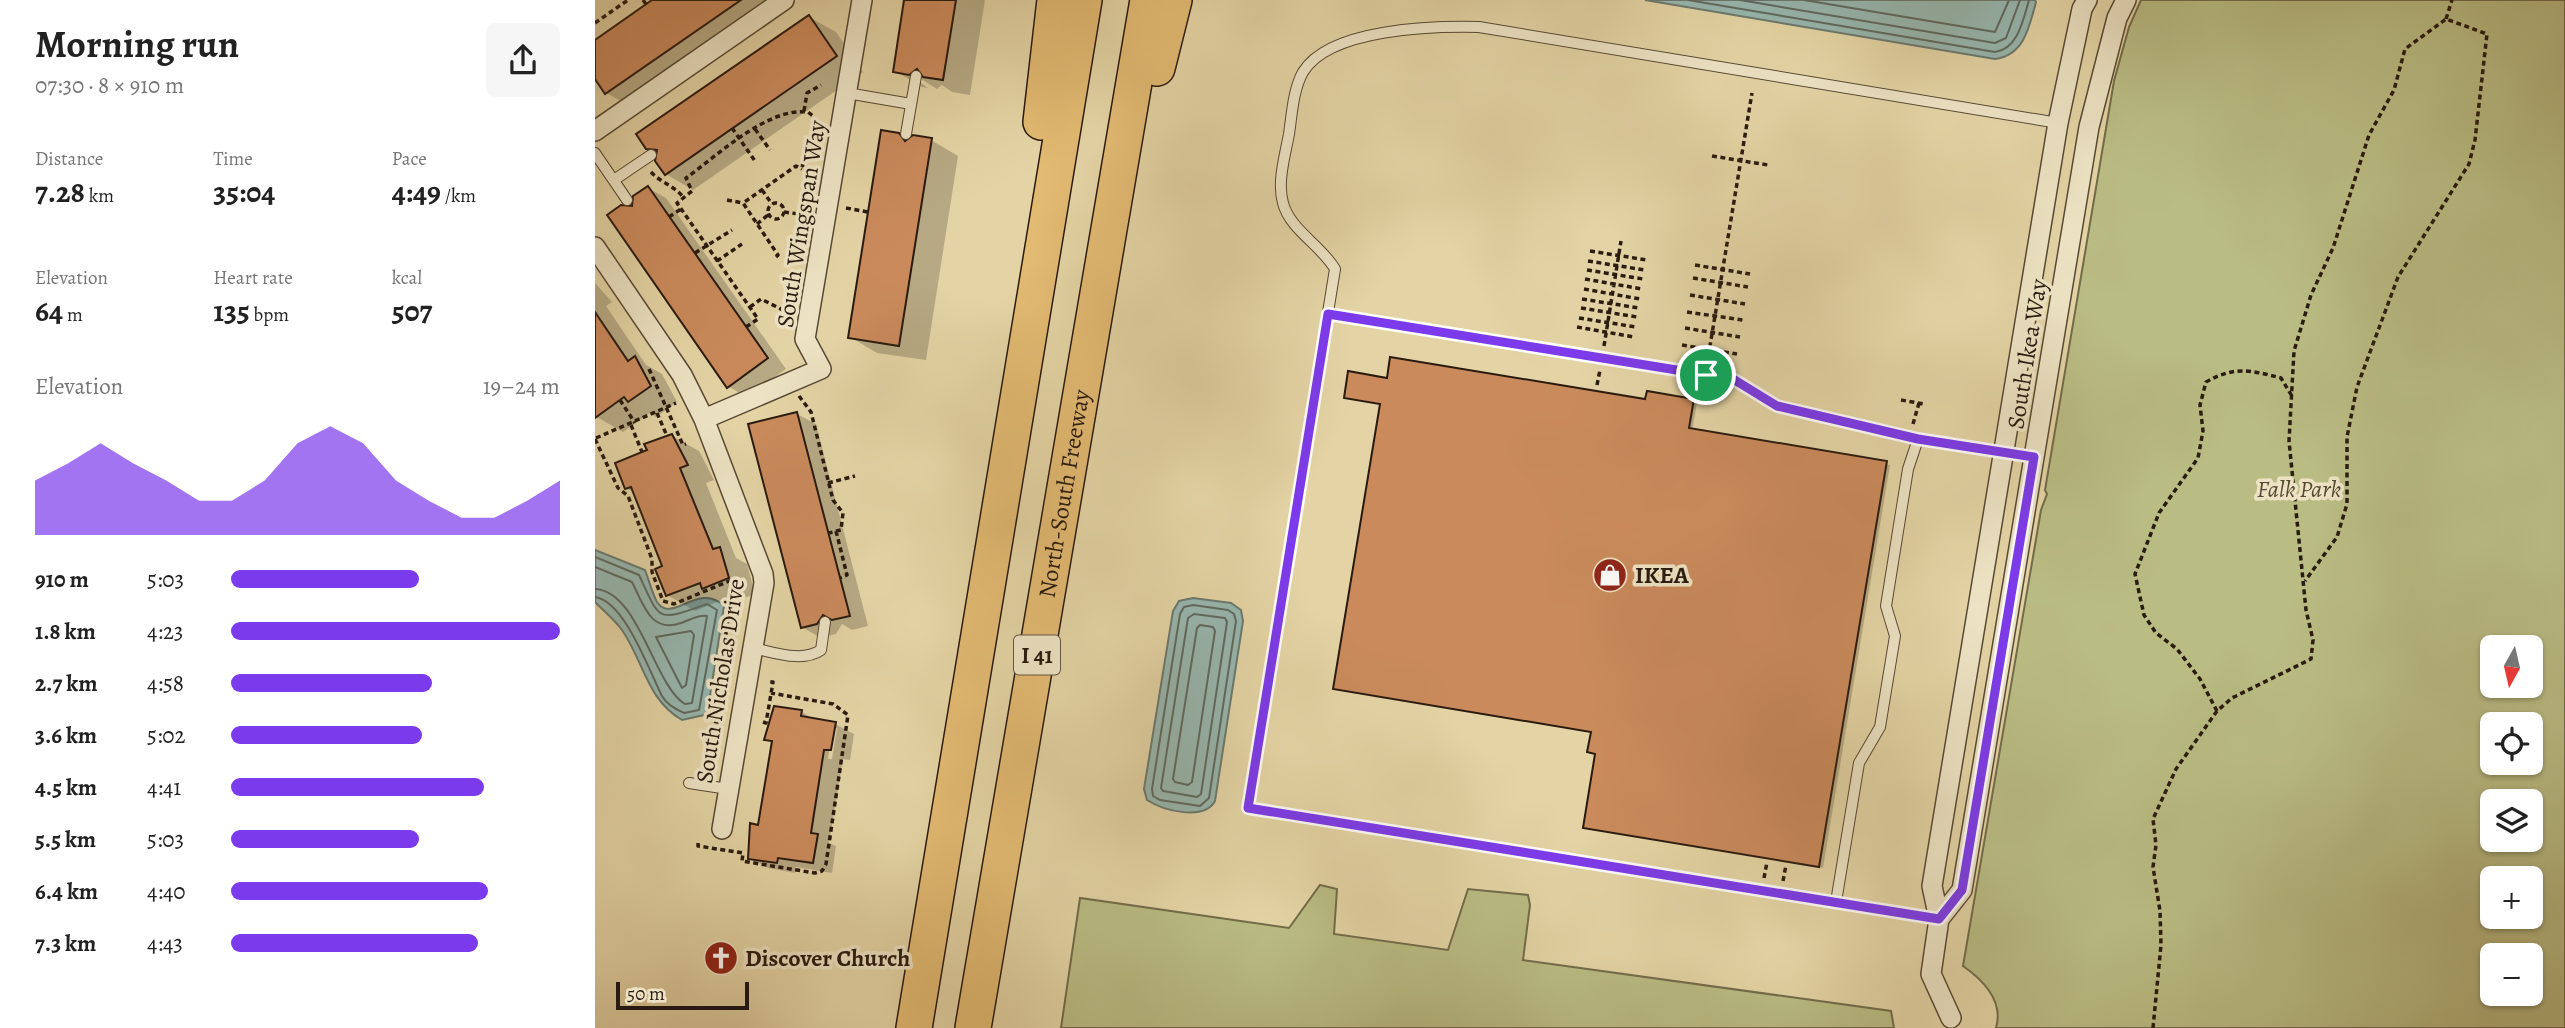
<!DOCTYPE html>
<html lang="en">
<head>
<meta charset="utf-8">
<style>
  body { margin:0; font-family:Alegreya,serif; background:#f6f6f6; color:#222; height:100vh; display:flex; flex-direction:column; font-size:26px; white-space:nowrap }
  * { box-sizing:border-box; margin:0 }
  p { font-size:23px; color:#767676 }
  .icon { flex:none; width:38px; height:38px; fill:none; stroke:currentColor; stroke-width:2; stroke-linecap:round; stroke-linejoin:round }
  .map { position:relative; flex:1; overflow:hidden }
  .sheet { display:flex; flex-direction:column; background:#fff; width:595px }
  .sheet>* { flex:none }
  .needle { width:46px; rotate:188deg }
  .fabs { position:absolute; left:1885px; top:635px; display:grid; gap:14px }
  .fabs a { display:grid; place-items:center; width:63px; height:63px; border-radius:10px; background:#fff; box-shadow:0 2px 5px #0004; font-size:35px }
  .scale { position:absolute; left:21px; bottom:18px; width:133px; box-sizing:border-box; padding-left:7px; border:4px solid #2a1b10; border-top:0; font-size:19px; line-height:24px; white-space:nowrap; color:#2a1b10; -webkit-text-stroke:5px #ede3c4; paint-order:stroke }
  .pin { position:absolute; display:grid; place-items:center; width:60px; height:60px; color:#fff; margin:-30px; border:4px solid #fff; border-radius:50%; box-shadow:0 2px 7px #0007 }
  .round { display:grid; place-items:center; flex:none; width:74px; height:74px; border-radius:10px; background:#f6f6f6 }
  .headline { display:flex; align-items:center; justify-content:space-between; height:119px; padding:0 35px }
  h1 { font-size:38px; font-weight:700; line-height:52px }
  .stats { display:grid; grid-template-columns:repeat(3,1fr); gap:10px; height:119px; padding:7px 35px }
  .stats div { display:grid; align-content:center }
  .stats b { font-size:30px; font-weight:700 }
  .stats small { font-size:19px; font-weight:400 }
  .stats p { font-size:19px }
  .chart { height:196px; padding:14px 35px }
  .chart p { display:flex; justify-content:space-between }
  .chart svg { width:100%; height:126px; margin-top:7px; fill:#7c3aed; opacity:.7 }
  ul { padding:0 35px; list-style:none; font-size:23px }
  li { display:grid; grid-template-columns:112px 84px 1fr; align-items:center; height:52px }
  li i { height:18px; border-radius:9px; background:#7c3aed }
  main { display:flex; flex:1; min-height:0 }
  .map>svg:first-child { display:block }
</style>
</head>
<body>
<main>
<section class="sheet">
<div class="headline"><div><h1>Morning run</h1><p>07:30 · 8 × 910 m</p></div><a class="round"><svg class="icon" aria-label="share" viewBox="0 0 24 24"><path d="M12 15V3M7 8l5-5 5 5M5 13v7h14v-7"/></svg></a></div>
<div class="stats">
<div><p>Distance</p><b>7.28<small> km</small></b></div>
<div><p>Time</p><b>35:04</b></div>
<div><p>Pace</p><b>4:49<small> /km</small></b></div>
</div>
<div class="stats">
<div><p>Elevation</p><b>64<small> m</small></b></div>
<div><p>Heart rate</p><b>135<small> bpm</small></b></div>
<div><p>kcal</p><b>507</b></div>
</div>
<div class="chart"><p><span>Elevation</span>19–24 m</p>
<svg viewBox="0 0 160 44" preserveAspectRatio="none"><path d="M0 44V25L10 19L20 12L30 19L40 25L50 32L60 32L70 25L80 12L90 6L100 12L110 25L120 32L130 38L140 38L150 32L160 25V44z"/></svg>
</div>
<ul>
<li><b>910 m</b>5:03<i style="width:57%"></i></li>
<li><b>1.8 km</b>4:23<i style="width:100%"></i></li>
<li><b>2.7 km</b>4:58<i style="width:61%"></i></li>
<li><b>3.6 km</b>5:02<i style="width:58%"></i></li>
<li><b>4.5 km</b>4:41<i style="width:77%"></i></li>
<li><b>5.5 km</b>5:03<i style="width:57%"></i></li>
<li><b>6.4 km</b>4:40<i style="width:78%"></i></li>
<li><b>7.3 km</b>4:43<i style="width:75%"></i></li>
</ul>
</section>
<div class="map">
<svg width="1970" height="1028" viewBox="0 0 1970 1028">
  <rect width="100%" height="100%" fill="#e4d4a5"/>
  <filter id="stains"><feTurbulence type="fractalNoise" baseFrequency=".00286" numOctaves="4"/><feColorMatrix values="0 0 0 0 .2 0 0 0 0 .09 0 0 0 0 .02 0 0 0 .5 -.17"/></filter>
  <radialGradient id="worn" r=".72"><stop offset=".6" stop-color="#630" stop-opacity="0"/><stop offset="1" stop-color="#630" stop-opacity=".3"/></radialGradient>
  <path fill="#b9bc83" stroke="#726c4a" stroke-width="2" fill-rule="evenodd" d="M1546,0H1970V1028H1401C1409,1001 1388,980 1368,966L1446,510L1452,494L1450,490L1519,81L1534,27ZM1897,648H1936V686H1897ZM1897,724H1936V763H1897ZM1897,802H1936V840H1897ZM1897,878H1936V917H1897ZM1897,956H1936V994H1897Z
    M725,885L742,889L739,934L853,950L873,889L933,895L935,905L928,960L1296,1011L1299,1028H466L485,898L694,928Z"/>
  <path fill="#97b7af" stroke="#6b796f" stroke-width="2" d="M1050,0H1440L1441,2C1434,28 1429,55 1400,59Z
    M0,550L50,570C54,580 57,593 62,602C77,625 103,581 129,606L113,709L109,715L87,720C52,700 49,662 27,630C20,620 9,611 0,602Z
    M598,598L636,603L646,610L648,621L620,801C609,821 569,811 552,800L549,789L578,611L584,601Z"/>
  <path fill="#0003" fill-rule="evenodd" d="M60,0H195L39,108L11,93L0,76V42Z
    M311,0H390L375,95L357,92L347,85L342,89L326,79V83L333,88L327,87L300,71Z
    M214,17L241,32L268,72L98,190L71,174L63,154L53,148Z
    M303,135L314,141L336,140L363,156L331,360L282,353L255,337Z
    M53,188L71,198L191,369L151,397L133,386L38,208Z
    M0,283L17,302L11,306L51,365L67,374L82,402L61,417L55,413L28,432L0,416Z
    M793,380L1052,401H1098L1102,403L1097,431L1295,465L1228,868L990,827L1002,754L994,751L997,732L740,688L787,404L751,397Z
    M202,414L221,424L273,626L257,630L247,624L241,634L226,638L207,627Z
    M77,436L104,451L119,480L111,483L141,558L152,564L160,594L135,603L129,599L100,611L72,595L69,567L40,493L31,488L54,451Z
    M207,712L222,721L240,724L259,734L255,760L248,759L234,843L241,846L237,873L201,867L200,873L173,868L155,858L165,827L178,743L171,739ZM238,728H242L237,759H233Z"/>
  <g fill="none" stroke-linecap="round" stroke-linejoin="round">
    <path stroke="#606960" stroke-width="2" d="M1093,0L1400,52C1423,49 1428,20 1434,0
      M1145,0L1400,43L1411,38L1425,0
      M1209,0L1400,32L1414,0
      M0,557L44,575C66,622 61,622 112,604L122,610L104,710L89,713C81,709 72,705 67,696C55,673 30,601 0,597
      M0,567L37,582C48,603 55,634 86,623C95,620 104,614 112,616L97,703L90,704C59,686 44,591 0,589
      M598,605L633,610L639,614L641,621L614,798L605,806L565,800L558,796L557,789L585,614L589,607Z
      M599,614L630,618L632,622L606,794L602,797L568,791L566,788L593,618Z
      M605,625L618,627L620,631L597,782L593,785L580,782L578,779L602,628Z
      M96,631L99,635L91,685L87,688L61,637Z"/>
  </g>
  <path fill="#ca8a5c" stroke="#2a1b10" stroke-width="2" d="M57,0H146L10,94L0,79V40Z
    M309,0H361L348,80L328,77L322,69L314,75L298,72Z
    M214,15L242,56L70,175L60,161L62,150L51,149L41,134Z
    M286,130L304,133L310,141L318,135L337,138L304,346L253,338Z
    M53,186L173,358L132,388L12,215L26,205L37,206L38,196Z
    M0,312L33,361L40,356L56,386L33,402L29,397L0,418Z
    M795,357L1050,399L1052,391L1099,399L1094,428L1292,461L1224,867L988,828L1000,754L992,752L996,732L738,689L785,404L749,398L753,371L792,378Z
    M202,412L255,616L237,620L228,615L222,624L206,628L153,424Z
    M77,434L93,465L85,468L118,549L125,547L134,578L107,589L105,583L71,596L60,569L67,566L36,487L30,489L20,463L52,450L49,444Z
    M179,706L207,710L206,716L241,722L236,750H229L216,833L223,834L218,863L183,858L182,863L153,859L155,823L163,825L177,741L169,740Z"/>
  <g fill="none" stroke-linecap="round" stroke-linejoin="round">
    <g stroke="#584935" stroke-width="12">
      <path id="service" d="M252,93L316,104
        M311,134L321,76
        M0,153L32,200
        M19,180L56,155
        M733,314L1138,379L1182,406L1323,439L1439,457
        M157,648C179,652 207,663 226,650L230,622
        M94,783L133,789
        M1241,902L1264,763L1285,727L1300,636L1291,606L1313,469L1323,439
        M1344,919L653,808L740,269C726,245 695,230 688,203C682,182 690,156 694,134C697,114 698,90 708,72C735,28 839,26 884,27L1463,123"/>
    </g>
    <g stroke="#584935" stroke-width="22">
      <path id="minor" d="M0,131L189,0
        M0,247L87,375L109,419L168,574L169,583L127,829
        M109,419L226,369L210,339L267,0
        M1344,919L1367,890L1494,127L1522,18L1531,0
        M1356,1018L1336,974L1344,919L1337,886L1463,123L1487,9L1492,0"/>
    </g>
    <g stroke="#2a1b10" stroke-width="38">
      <g id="motorway">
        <path d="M562,68L579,0"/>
        <path d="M446,122L460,0"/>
        <path d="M319,1028L489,0"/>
        <path id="s1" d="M378,1028L553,0"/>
      </g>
    </g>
    <path stroke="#2a1b10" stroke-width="3.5" stroke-dasharray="5 3.5" stroke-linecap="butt" d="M48,0L51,4
      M1851,19L1857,0
      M0,23L33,0
      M209,111L212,93L226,85
      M137,128L160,161
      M160,129L175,150
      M1117,156L1173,165
      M56,172C66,183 80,186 89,198
      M167,190L177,204
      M132,200L148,203
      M173 211a8 8 0 1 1 16 0a8 8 0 1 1-16 0Z
      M251,208L273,212
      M189,212L204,214
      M74,217L86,209
      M162,224L174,214
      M995,251L1052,260
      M100,253L137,230
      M200,254H198L212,171L207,169L210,150
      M181,257L183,255L148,203L201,166L207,169
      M122,261L147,244
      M993,261L1050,270
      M1100,265L1155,274
      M992,270L1048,279
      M1098,278L1153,287
      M990,279L1047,289
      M989,289L1045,299
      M1095,295L1150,304
      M987,299L1044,308
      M155,307L166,299L196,314
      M986,308L1042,317
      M1092,312L1148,320
      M984,318L1041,327
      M151,327L163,319L82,203L97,191L91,178C123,155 173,107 213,112L218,116
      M982,327L1039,337
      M1090,328L1145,337
      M1087,345L1142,354
      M1009,346L1026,241
      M1112,364L1157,93
      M54,369L88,445L91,444
      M1002,385L1005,370
      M204,396L216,412L238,500L248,513L246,530L234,533
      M25,400L40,423
      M1306,400L1329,404
      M62,413L72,436
      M1318,424L1324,403
      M36,425L47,452
      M1,438L81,403
      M0,439L23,488L33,496L57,559V572L68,601L79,604L139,579L118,721L127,723
      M233,483L260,476
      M241,531L252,575L245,578
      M1622,711L1605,679L1582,649L1561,633L1549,615L1540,574L1564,513L1603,458L1608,431L1605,405L1611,382C1639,366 1655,370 1686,378L1697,396
      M168,722L171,723L178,682H175
      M108,771L113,742L124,738
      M103,843V846L148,853L147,861L220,873L227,871L231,864L253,715L238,704L176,693
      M1169,878L1172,862
      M1188,881L1191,865
      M1558,1028L1566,945L1565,911L1558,867L1561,845L1558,819L1581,769L1622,711L1637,698L1716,659L1718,640L1711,610L1694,441L1699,351L1716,295L1738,248L1774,135L1799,90L1810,49L1851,19L1892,34L1880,140L1874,164L1803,277L1762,387L1752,437V504L1742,537L1710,581"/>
    <use href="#service" stroke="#ede3c4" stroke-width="10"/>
    <use href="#minor" stroke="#ede3c4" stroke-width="19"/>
    <use href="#motorway" stroke="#e2ba72" stroke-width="35"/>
  </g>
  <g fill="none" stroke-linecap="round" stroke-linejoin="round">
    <g stroke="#fff" stroke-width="14">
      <path id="route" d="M733,314L1138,379L1182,406L1323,439L1439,457L1367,890L1344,919L653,808Z"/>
    </g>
    <use href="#route" stroke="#7c3aed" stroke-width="9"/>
  </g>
  <defs>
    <g id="shop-disc" transform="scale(1.75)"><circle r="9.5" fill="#8f2418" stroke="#ede3c4"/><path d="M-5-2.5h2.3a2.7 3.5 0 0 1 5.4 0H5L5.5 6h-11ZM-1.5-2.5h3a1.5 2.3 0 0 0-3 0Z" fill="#fff"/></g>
    <g id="church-disc" transform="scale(1.75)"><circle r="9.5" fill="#8f2418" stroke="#ede3c4"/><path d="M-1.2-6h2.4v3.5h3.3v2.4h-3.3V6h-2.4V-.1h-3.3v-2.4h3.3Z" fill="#fff"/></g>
  </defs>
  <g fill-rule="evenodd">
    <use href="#shop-disc" x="1015" y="575"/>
    <use href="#church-disc" x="126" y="958"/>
  </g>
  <g text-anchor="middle" stroke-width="7" stroke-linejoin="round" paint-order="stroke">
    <rect fill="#ede3c4" stroke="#645746" stroke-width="2" x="419" y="635.5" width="46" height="39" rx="5"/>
    <g font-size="23" font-weight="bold" fill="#2a1b10">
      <text x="442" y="663">I 41</text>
    </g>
    <g font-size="24" fill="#2a1b10" stroke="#ede3c4">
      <text transform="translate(206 224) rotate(-81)" y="8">South Wingspan Way</text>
      <text transform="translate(1432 354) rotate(-81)" y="8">South Ikea Way</text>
      <text dy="8" stroke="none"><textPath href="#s1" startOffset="542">North-South Freeway</textPath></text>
      <text transform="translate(125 681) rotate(-81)" y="8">South Nicholas Drive</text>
    </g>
    <g font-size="24" font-style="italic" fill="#554b32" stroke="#ede3c4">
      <text x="1704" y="497">Falk Park</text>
    </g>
    <g font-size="24" font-weight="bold" fill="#2a1b10" stroke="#ede3c4" text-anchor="start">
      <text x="1040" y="583">IKEA</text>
      <text x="150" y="966">Discover Church</text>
    </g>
  </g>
  <rect width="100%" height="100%" filter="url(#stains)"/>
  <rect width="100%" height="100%" fill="url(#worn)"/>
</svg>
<div class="fabs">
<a><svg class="needle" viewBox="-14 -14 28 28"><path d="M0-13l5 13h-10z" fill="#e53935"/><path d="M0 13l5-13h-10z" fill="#767676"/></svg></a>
<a><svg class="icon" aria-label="locate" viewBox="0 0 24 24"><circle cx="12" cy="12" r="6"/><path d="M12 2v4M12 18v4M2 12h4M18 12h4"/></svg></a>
<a><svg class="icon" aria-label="layers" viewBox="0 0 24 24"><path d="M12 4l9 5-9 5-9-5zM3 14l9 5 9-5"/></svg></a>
<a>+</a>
<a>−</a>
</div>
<div class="scale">50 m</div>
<div class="pin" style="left:1111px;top:375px;background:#1e9e55"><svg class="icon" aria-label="arrive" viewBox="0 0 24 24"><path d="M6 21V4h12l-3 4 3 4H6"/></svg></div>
</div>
</main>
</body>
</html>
